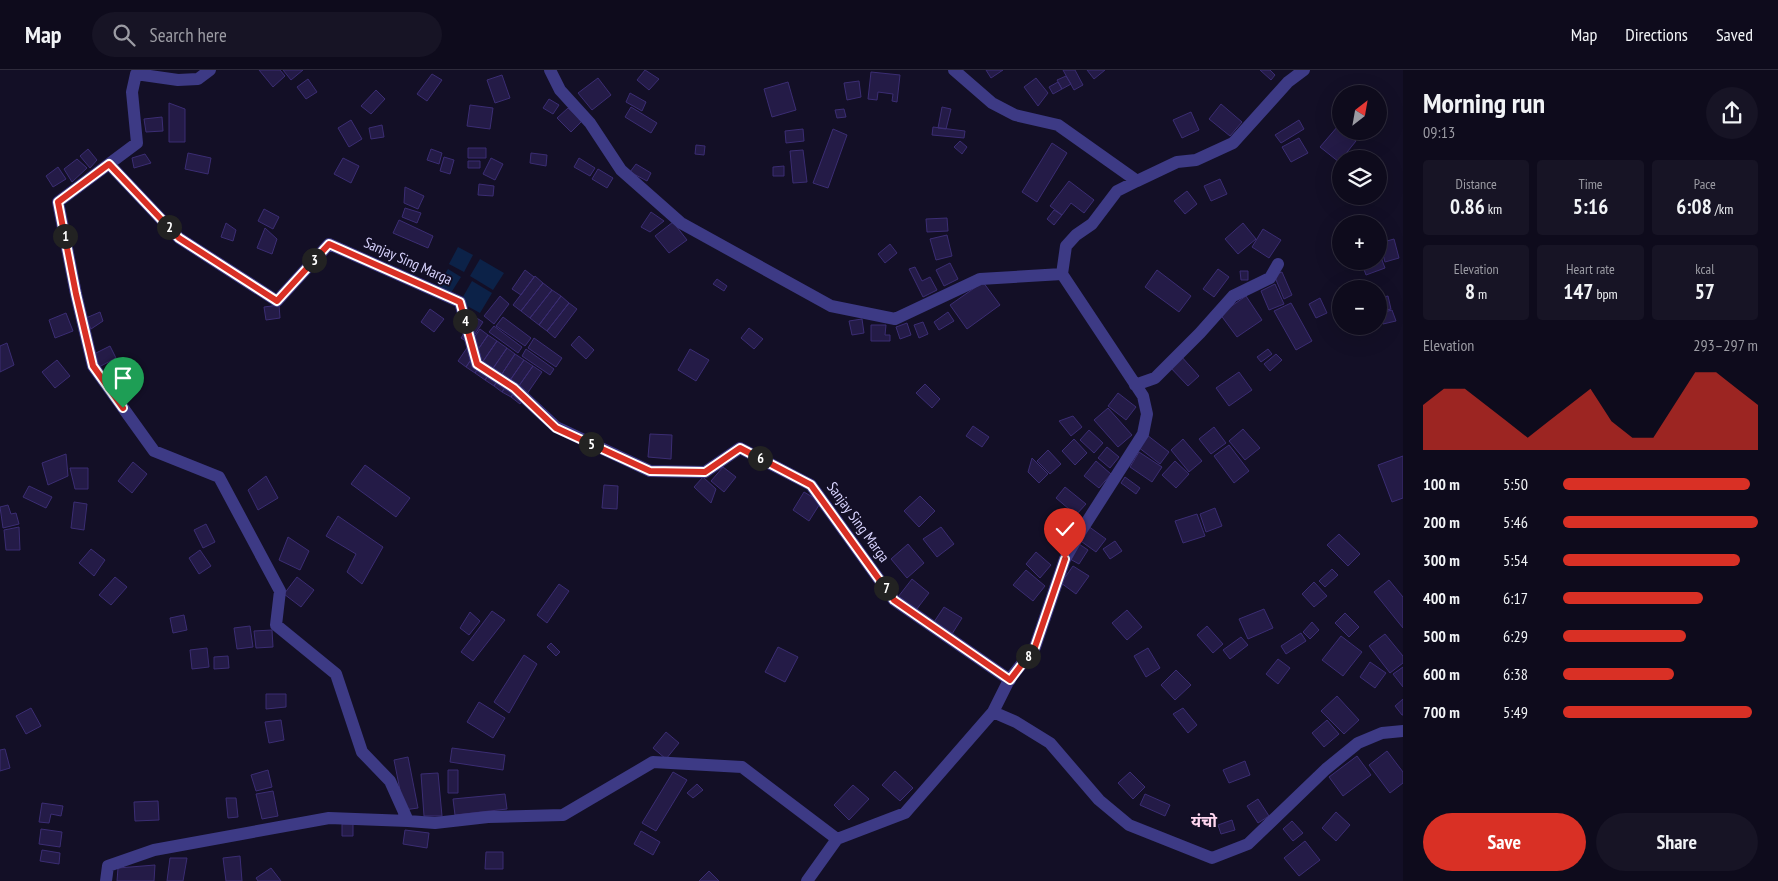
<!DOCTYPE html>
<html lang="en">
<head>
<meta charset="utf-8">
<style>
  body { margin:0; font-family:"PT Sans Narrow","Noto Sans Devanagari",sans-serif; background:#171425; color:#f1f3f6; height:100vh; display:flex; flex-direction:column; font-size:19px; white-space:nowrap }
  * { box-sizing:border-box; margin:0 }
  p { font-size:16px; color:#9b9ba3 }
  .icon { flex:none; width:28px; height:28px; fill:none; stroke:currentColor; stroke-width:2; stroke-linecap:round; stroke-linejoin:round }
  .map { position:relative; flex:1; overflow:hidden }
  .details { display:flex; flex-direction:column; background:#0e0b1c; width:375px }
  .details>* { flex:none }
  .needle { width:32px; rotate:31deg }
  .controls { position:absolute; left:1332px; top:15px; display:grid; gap:10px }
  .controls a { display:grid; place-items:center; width:55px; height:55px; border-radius:50%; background:#0e0b1c; box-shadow:0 5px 20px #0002,0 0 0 1px #2e2b3b; font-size:25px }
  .pin { position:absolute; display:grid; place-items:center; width:42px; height:42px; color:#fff; margin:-51px -21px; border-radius:50% 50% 50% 0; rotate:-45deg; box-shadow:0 0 5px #0007 }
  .pin .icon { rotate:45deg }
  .km { position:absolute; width:25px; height:25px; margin:-12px; border-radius:50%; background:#222; color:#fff; font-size:14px; line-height:25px; text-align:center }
  .round { display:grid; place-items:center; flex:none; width:52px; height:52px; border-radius:26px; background:#171425 }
  .head { display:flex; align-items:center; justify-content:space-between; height:85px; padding:0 20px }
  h1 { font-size:28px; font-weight:700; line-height:38px }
  .figures { display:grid; grid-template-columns:repeat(3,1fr); gap:8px; height:85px; padding:5px 20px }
  .figures div { display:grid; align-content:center; border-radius:5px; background:#171425; text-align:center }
  .figures b { font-size:21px; font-weight:700 }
  .figures small { font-size:14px; font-weight:400 }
  .figures p { font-size:14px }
  .chart { height:140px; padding:10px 20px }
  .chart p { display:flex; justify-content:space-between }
  .chart svg { width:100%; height:90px; margin-top:5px; fill:#d93025; opacity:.7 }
  .primary-button { display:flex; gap:10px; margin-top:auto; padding:10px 20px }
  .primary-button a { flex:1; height:58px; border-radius:30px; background:#d93025; color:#fff; font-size:20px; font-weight:700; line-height:58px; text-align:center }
  .primary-button a+a { background:#171425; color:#f1f3f6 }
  ul { padding:0 20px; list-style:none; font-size:16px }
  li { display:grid; grid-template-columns:80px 60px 1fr; align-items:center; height:38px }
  li i { height:12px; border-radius:6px; background:#d93025 }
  header { display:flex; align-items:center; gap:30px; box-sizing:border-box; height:70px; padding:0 25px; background:#0e0b1c; border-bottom:1px solid #2e2b3b }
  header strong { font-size:24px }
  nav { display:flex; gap:28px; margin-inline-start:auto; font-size:18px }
  .search { width:350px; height:45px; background:#171425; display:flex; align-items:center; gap:12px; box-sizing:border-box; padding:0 18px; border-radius:28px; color:#9b9ba3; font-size:19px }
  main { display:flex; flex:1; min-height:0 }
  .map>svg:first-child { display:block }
</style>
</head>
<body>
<header>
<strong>Map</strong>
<div class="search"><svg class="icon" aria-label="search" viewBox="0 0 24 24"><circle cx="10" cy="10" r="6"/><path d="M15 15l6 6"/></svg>Search here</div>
<nav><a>Map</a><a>Directions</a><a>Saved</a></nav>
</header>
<main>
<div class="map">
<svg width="1403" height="811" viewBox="0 0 1403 811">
  <rect width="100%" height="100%" fill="#130f26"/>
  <path fill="#0c2248" d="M458,177L473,185L464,202L449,194Z
    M480,189L504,203L493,220L470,206Z
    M448,199L461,207L449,226L436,219Z
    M472,211L492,223L480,243L460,232Z"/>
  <path fill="#241b47" stroke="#3b2d73" d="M259,0H280L285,6L273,17Z
    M283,0H303L291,10Z
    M645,0L659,9L649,20L637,10Z
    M986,0H1003L991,8Z
    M1063,0H1075L1083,15L1074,20Z
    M1087,0H1105L1094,9Z
    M1260,0H1270L1275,5L1271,10Z
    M871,2L900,5L897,32L892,31L893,24L878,22L877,30L868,29Z
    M432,4L442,10L427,31L417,24Z
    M502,5L510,28L495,33L487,10Z
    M1066,6L1071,14L1062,19L1057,10Z
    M598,8L611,25L592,40L578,23Z
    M1036,8L1048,23L1038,36L1024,17Z
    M308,9L317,22L306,29L297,17Z
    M859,11L861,27L847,30L844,13Z
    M788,12L796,40L772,47L764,19Z
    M1058,12L1062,19L1053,24L1049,17Z
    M376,20L385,29L371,44L361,36Z
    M630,23L646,32L642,41L626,32Z
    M549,29L559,35L553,44L543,38Z
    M169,33L185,39V72H169Z
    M1221,34L1242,52L1230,66L1209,49Z
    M470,35L493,38L490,59L467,56Z
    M631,37L657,53L651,63L625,47Z
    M942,37L951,39L946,59L938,58Z
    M568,38L582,51L571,62L557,48Z
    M844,39L846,47L837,48L835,40Z
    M1191,42L1199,60L1182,68L1173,50Z
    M162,47L163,61L146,62L144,49Z
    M351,50L362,69L349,77L338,58Z
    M1299,50L1304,59L1281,73L1275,65Z
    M382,55L384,67L371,69L369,58Z
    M1338,56L1341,61L1356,71L1339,92L1320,77Z
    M933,57L965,61L964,68L932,65Z
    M803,59L804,71L786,73L785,61Z
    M833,59L847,65L828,118L813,113Z
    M1299,68L1308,83L1291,92L1282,77Z
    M960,71L967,77L962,84L954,77Z
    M1052,73L1067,83L1037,132L1022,122Z
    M696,75L705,76L704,85L695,84Z
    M468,78H486V88H468Z
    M88,79L97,90L90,98L80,86Z
    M431,79L442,83L439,94L427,90Z
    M803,80L807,112L793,113L790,81Z
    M188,83L211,88L208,104L185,99Z
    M531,83L547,85L546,96L530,93Z
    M145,84L151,93L134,98L132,88Z
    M444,87L454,90L450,104L440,101Z
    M343,88L359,96L351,113L334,104Z
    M491,88L503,94L495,110L483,104Z
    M579,88L595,98L590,106L574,97Z
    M77,89L87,98L72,112L64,99Z
    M468,91H480V98H468Z
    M636,94L651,103L647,111L630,102Z
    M784,96V106H773V97Z
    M58,97L66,109L53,117L46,106Z
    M598,99L613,108L607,118L592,109Z
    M1220,109L1227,124L1211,131L1204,116Z
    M1069,111L1094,130L1084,143L1071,133L1062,145L1050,136Z
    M479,114L494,116L493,126L478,125Z
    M405,117L424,126L418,139L404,133Z
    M1187,121L1197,134L1185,144L1174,131Z
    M405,138L421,143L417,153L402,147Z
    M264,139L279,147L273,159L258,151Z
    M1054,140L1062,145L1054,155L1047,149Z
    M651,142L664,151L650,162L641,157Z
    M947,148L948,161L927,162L926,149Z
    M399,150L433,166L428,178L393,163Z
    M673,152L687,170L669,183L655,166Z
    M226,153L236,160L233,171L221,167Z
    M1243,153L1256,169L1238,184L1225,169Z
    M265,158L277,169L272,184L257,178Z
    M1263,159L1281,170L1269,188L1252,177Z
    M947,165L952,186L936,190L930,169Z
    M1394,169L1399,188L1385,192L1380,173Z
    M890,174L897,183L885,193L878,184Z
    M1379,182L1385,198L1366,205L1361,191H1379Z
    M950,193L958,209L944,216L936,200Z
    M915,197L922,211L930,207L937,220L923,227L909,199Z
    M1218,199L1229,207L1214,227L1203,219Z
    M525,200L534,207L521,225L512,219Z
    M1157,200L1191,226L1179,242L1145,217Z
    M1240,201H1248V210H1241Z
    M1282,202L1292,225L1284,229L1274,205Z
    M535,206L543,213L521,241L513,235Z
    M717,209L727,216L724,221L713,214Z
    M983,212L1000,235L967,259L950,235Z
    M543,213L552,220L530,248L521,241Z
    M1275,214L1284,234L1269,240L1261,221Z
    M552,220L561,226L539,255L530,248Z
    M500,226L509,234L494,254L484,246Z
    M561,226L569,233L547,261L539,255Z
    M1246,226L1262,250L1237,267L1220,244Z
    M1388,226L1391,239L1379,242V228Z
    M1320,228L1327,243L1316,248L1309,234Z
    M569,233L577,239L555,268L547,261Z
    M1291,233L1312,271L1296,280L1274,241Z
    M279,235L280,248L266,250L264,237Z
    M430,239L444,249L434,262L421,252Z
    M1392,240L1396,251L1383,254L1380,243Z
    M100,242L103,251L91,259L86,248Z
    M948,242L954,251L939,260L934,252Z
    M66,243L73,261L55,268L49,250Z
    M475,247L483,252L469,273L461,268Z
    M503,247L531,268L525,276L496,256Z
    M862,249L864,263L852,265L849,251Z
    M923,252L928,264L919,268L914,255Z
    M907,253L911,265L900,269L896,257Z
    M871,255H886L885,265H890V271H871Z
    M494,256L522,277L518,283L489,262Z
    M749,258L763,269L754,279L741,268Z
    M480,259L488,265L466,297L458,291Z
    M488,265L497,271L475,303L466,297Z
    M579,266L594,280L586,289L571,275Z
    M534,268L562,288L556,297L528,278Z
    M497,271L507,278L485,310L475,303Z
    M7,273L14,295L0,302V276Z
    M110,276L116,288L99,297L92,285Z
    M507,278L515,284L494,316L485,310Z
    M526,279L554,299L550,305L522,286Z
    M690,279L709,290L696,311L678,300Z
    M1268,279L1272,284L1261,292L1257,287Z
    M515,284L524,290L502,322L494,316Z
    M1276,284L1282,290L1270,301L1264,294Z
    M1180,285L1199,306L1188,316L1168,295Z
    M57,290L70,306L55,318L42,302Z
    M524,290L533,296L511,327L502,322Z
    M533,296L542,302L520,334L511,327Z
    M1239,302L1252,320L1229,336L1216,318Z
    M925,314L940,329L932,338L916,323Z
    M1118,323L1136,337L1126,350L1108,336Z
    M1108,338L1132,365L1118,377L1094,350Z
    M1073,346L1082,357L1071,366L1059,351Z
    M973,356L989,367L982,377L966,366Z
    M1214,357L1226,373L1211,384L1199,369Z
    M1243,359L1260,378L1245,390L1229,371Z
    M1089,360L1103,373L1094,383L1080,370Z
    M650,364L672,365L671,389L648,387Z
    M1147,365L1169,382L1160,394L1138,377Z
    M1074,369L1087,383L1075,395L1062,381Z
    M1183,369L1202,391L1189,402L1171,380Z
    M1229,375L1249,401L1234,413L1214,386Z
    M1107,377L1119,387L1110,398L1098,388Z
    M1048,380L1061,394L1050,404L1037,391Z
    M1139,382L1162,397L1152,412L1130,397Z
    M66,384L68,406L48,415L42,393Z
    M1403,386V428L1392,432L1378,395Z
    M1032,388L1048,404L1039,413L1028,402Z
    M1096,391L1111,404L1099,418L1084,406Z
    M1175,391L1189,404L1176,418L1162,405Z
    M133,392L147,404L132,423L118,411Z
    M365,395L410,428L396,447L351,414Z
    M723,397L736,407L724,422L711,411Z
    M70,398H88V419H75Z
    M266,406L278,428L258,440L248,420Z
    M703,407L716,419L711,433L694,417Z
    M1125,407L1140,418L1136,424L1121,413Z
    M604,415L618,416L617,439L602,438Z
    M29,416L52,427L46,438L23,427Z
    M1065,417L1086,434L1076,445L1056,428Z
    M804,422L821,432L809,451L793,440Z
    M920,426L935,441L919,457L904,441Z
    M74,432L87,434L84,460L71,458Z
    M8,435L11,444L16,443L19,454L3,458L0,437Z
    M1215,438L1222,456L1206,462L1200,444Z
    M1197,444L1205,466L1183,473L1175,451Z
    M338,446L383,477L362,514L347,502L356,484L326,466Z
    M206,454L215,472L203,478L194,460Z
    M1088,456L1106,469L1096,482L1078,469Z
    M19,457L20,480H6L4,460Z
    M941,457L954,474L937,487L923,469Z
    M1339,464L1360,484L1348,496L1327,475Z
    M288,467L309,481L300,500L279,490Z
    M1115,471L1122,481L1110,489L1103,479Z
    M908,474L924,493L907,508L891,489Z
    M1079,474L1088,480L1079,494L1070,489Z
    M91,479L105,490L94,506L79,493Z
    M200,480L211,496L199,504L189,488Z
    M1036,482L1051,495L1040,508L1026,494Z
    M1073,496L1089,506L1076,524L1061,513Z
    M1332,499L1338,505L1325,517L1319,511Z
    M1026,500L1045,516L1033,531L1013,515Z
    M115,507L127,517L111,535L99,525Z
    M297,507L314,520L301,537L284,524Z
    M912,509L929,523L916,540L898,527Z
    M1389,510L1403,527V558L1374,522Z
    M1314,512L1327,526L1314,537L1302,524Z
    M559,514L569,521L547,553L537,545Z
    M944,537L962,548L952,564L934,552Z
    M1264,539L1273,558L1248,569L1239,549Z
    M1127,540L1142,557L1127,570L1112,553Z
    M492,541L505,550L473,591L461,582Z
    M470,542L480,551L469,565L460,558Z
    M1345,543L1359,557L1349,567L1335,553Z
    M184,545L187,560L173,563L170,548Z
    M1312,552L1319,560L1310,569L1303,562Z
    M250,556L253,577L237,579L234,558Z
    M1207,556L1223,574L1213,583L1197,565Z
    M272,560L273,577L256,578L254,561Z
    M1301,563L1306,571L1286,584L1281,576Z
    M1385,564L1403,586V593L1390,603L1369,576Z
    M1341,566L1362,582L1343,606L1322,590Z
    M1241,567L1248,575L1230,589L1223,580Z
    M551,573L560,582L556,586L547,577Z
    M778,577L798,587L785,612L765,602Z
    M207,578L209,597L192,599L190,580Z
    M1148,578L1160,598L1146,607L1134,586Z
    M524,585L537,594L509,643L494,632Z
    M228,586L229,598L214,599V587Z
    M1278,589L1290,598L1278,614L1266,604Z
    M1370,592L1386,603L1375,618L1360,607Z
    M1403,597V617L1393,604Z
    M1176,600L1191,615L1175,630L1161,615Z
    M266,624H286V637L266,639Z
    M1337,626L1359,650L1344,664L1321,641Z
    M1403,629V645H1402L1395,636Z
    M479,632L505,648L493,668L467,652Z
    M31,638L41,656L26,664L16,646Z
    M1183,638L1197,655L1188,663L1173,644Z
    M281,650L284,670L269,673L265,652Z
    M1327,650L1339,664L1324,677L1312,663Z
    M666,662L679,673L666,689L653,678Z
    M452,678L505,685L503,700L450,692Z
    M5,679L10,698L0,701V680Z
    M1387,681L1403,702V713L1390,723L1369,695Z
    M1357,686L1371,705L1343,726L1329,707Z
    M408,687L418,738L404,740L394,690Z
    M1245,691L1250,705L1229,713L1223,700Z
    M268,700L272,717L256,721L251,705Z
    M448,700H458V723H448Z
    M895,701L913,718L900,731L882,715Z
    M673,702L687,710L656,761L642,753Z
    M1130,702L1145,717L1133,729L1118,713Z
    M438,703L442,746H424L421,704Z
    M697,714L703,720L693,728L687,723Z
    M853,715L869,729L849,750L834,735Z
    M273,721L278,746L262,749L256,724Z
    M505,724L507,739L455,745L453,729Z
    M1145,724L1170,735L1165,746L1140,735Z
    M226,728H236L238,747L228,748Z
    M1258,729L1269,746L1258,753L1247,736Z
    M158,731L159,750L135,751L134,732Z
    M42,733L63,736L61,746L51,744L49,753L39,752Z
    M1336,742L1350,755L1336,771L1322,758Z
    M1232,750L1235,760L1221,764L1218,755Z
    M1292,751L1303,763L1293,771L1283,759Z
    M342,754H353V766H342Z
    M41,759L62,762L60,777L39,774Z
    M405,760L429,763L427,778L403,774Z
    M641,761L660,772L653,785L634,774Z
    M1305,771L1320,790L1299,806L1284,788Z
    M42,780L60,783L59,794L40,791Z
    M486,782H503V799H485Z
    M240,786L242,811H226L223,788Z
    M170,788H187L183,811H167Z
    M155,795L154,811H117L118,798Z
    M271,798L281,811H258L256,808Z
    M709,801L719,811H699Z"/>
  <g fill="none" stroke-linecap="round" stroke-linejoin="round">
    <path stroke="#3d3a85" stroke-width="12" d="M210,0L198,9L178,10L136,4L132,22L137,73L58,132L76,224L93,296L154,381L219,407L280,521L276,555L336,604L362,682L390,711L408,751L435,753L488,747L563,745L653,692L742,697L837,769
      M550,0L560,20L590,53L621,100L681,153L831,236L895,249L980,209L1062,204
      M954,0L992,33L1015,45L1058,55L1137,111L1177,92L1196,90L1233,73L1288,12L1304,0
      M109,94L179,168L277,231L329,174L460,232L477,294L514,318L556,357L650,401L705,402L740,378L811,415L894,530L1010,610
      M1135,315L1155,308L1200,263L1233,226L1270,208L1278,194
      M993,642L1009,610L1035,577L1065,489L1081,461L1143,364L1147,344L1143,326L1062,204L1066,176L1076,165L1092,154L1117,121L1137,111
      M106,811L108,796L154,780L329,748L408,751
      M807,811L837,769L905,743L993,642L1016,652L1050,673L1099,730L1129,755L1212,788L1248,774L1326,699L1358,673L1382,663L1403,661"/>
  </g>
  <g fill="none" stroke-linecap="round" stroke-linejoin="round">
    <g stroke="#fff" stroke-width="10">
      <path id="route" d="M123,338L93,296L76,224L58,132L109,94L179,168L277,231L329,174L460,232L477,294L514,318L556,358L650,401L705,402L740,378L811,415L894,530L1010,610L1035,577L1065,489"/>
    </g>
    <use href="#route" stroke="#d93025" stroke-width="6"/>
  </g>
  <g text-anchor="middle" stroke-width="4" stroke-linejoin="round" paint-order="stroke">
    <g font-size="15" fill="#d9d4ff" stroke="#130f26">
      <text transform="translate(408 191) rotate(24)" y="5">Sanjay Sing Marga</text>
      <text transform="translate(858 452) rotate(54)" y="5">Sanjay Sing Marga</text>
    </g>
    <g font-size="16" font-weight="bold" fill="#ffd6f0" stroke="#130f26">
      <text x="1204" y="757">यंचो</text>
    </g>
  </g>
</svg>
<div class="controls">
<a><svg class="needle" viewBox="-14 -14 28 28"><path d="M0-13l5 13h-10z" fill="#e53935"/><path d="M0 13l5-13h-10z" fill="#9b9ba3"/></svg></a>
<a><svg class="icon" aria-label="layers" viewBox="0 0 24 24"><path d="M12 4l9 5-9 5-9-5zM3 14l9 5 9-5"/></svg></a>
<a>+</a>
<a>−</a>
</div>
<div class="pin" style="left:123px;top:338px;background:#1e9e55"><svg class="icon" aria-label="arrive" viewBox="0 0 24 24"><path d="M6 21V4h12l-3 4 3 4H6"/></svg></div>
<div class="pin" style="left:1065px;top:489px;background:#d93025"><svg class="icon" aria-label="check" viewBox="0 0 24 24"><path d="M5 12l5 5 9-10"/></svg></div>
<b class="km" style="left:65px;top:166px">1</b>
<b class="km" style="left:169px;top:157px">2</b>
<b class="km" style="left:314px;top:190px">3</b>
<b class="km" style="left:465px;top:251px">4</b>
<b class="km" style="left:591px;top:374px">5</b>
<b class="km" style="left:760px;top:388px">6</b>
<b class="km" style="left:886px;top:518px">7</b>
<b class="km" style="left:1028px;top:586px">8</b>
</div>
<section class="details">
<div class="head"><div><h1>Morning run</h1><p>09:13</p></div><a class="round"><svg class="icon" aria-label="share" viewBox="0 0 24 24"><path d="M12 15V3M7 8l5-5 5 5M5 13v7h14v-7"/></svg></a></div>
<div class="figures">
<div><p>Distance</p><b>0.86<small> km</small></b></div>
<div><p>Time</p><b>5:16</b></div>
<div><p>Pace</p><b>6:08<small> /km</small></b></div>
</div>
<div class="figures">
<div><p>Elevation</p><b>8<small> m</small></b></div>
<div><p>Heart rate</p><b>147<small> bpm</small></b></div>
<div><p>kcal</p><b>57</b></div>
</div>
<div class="chart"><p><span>Elevation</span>293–297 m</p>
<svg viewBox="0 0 160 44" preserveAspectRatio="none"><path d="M0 44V22L10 14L20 14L30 22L40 30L50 38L60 30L70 22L80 14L90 30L100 38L110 38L120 22L130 6L140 6L150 14L160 22V44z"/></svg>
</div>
<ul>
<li><b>100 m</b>5:50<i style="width:96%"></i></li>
<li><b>200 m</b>5:46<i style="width:100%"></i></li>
<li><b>300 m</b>5:54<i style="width:91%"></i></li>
<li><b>400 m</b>6:17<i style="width:72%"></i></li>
<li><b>500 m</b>6:29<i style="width:63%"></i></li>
<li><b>600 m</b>6:38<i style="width:57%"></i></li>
<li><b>700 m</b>5:49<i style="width:97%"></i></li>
</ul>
<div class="primary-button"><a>Save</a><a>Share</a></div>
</section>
</main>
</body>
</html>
